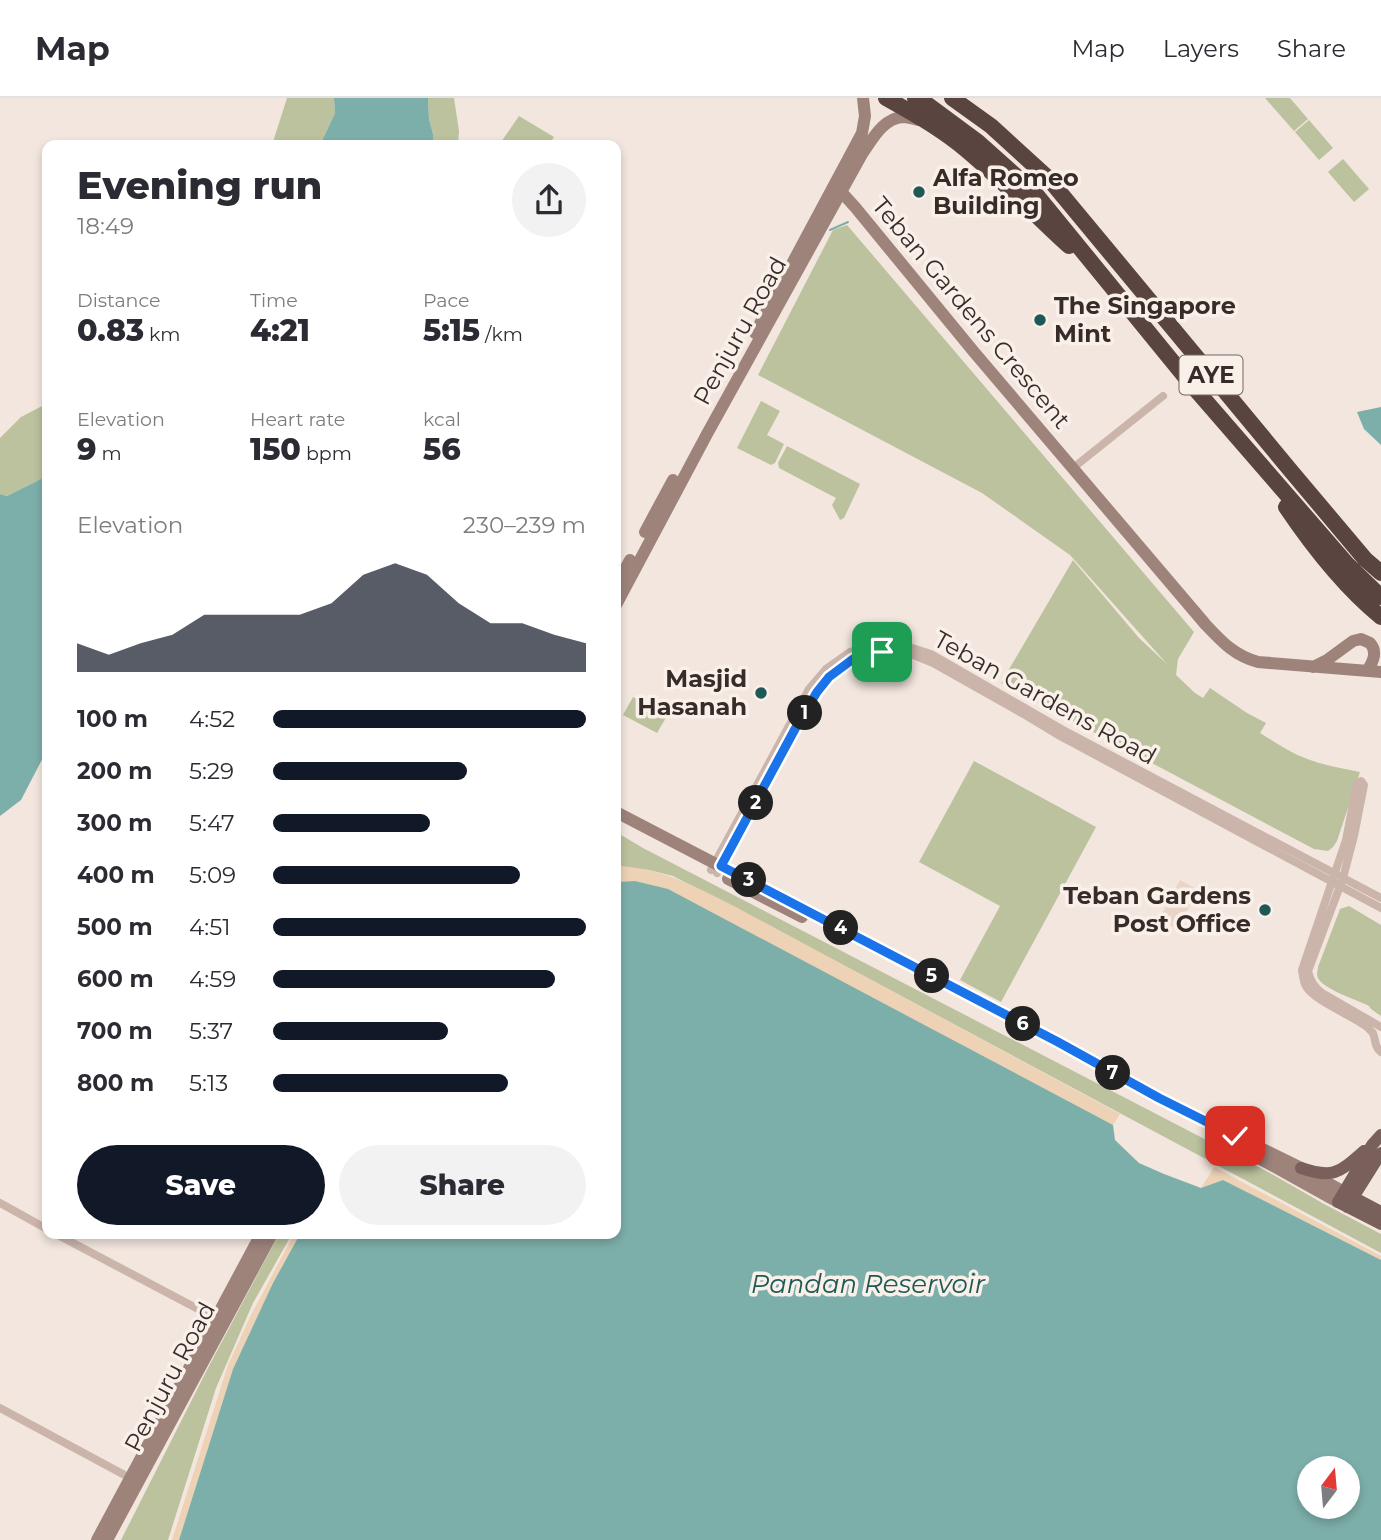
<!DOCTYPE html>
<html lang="en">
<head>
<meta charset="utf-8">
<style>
  body { margin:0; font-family:Montserrat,sans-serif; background:#f2f2f3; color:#2b2b33; height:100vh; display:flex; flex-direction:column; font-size:26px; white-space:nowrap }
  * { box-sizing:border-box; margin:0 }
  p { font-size:23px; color:#7c7c81 }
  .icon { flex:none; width:38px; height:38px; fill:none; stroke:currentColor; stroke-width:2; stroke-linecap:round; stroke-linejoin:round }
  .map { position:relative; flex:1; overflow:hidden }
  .drawer { position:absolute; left:42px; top:42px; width:579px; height:1099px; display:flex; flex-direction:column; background:#fff; border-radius:14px; box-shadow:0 4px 10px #0003 }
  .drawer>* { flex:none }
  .needle { width:46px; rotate:16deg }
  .tools { position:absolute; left:1297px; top:1358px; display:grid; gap:14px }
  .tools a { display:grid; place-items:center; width:63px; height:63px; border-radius:50%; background:#fff; box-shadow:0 4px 10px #0003; font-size:35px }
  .pin { position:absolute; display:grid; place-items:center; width:60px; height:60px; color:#fff; margin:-30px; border-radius:14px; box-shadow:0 4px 10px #0006 }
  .km { position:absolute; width:35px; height:35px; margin:-18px; border-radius:50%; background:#222; color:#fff; font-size:19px; line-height:35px; text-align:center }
  .round { display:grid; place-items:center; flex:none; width:74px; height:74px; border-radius:37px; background:#f2f2f3 }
  .overview { display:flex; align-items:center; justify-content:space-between; height:119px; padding:0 35px }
  h1 { font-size:38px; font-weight:800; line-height:52px }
  .figures { display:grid; grid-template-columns:repeat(3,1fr); gap:10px; height:119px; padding:7px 35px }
  .figures div { display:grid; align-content:center }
  .figures b { font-size:30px; font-weight:800 }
  .figures small { font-size:19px; font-weight:400 }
  .figures p { font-size:19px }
  .chart { height:196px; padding:14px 35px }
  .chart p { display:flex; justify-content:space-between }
  .chart svg { width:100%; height:126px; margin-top:7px; fill:#111827; opacity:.7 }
  .button { display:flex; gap:14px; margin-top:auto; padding:14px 35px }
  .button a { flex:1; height:80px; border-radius:42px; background:#111827; color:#fff; font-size:28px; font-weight:800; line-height:80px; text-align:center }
  .button a+a { background:#f2f2f3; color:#2b2b33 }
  ul { padding:0 35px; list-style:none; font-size:23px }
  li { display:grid; grid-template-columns:112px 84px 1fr; align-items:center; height:52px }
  li i { height:18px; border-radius:9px; background:#111827 }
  header { display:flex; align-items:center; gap:42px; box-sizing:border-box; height:98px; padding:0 35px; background:#fff; border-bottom:2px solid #e1e1e2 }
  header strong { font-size:33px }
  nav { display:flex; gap:38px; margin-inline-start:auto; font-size:24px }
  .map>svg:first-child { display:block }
</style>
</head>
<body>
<header>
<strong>Map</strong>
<nav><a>Map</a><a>Layers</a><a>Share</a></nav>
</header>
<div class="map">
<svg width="1381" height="1442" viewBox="0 0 1381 1442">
  <rect width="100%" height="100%" fill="#f2e6de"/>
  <path fill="#bbc29d" d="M287,0H334L335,15L320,47H272Z
    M428,0H454L459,33L458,47H433V36L429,21Z
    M1265,0H1290L1308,21L1294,33Z
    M519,18L554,39L549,47H499Z
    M1309,22L1333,50L1319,62L1295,34Z
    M1343,61L1369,91L1354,104L1328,74Z
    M847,127L1194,534L1178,561L1176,577L1195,595L1203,600L1210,590L1247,615L1266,625L1260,635C1275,644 1289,654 1305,660C1322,667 1341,670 1360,674L1337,743L1333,749L1328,753L1314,751L1001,585L1073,462L1139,540L1167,566L1070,457L982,395L758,277L833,132Z
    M47,302V372L41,381L7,398L0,396V340L21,319L44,307Z
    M761,303L780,313L767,337L784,346L775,365L771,367L737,350Z
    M787,348L860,386L844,420L840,422L832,407L836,400L779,370L778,365Z
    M633,599L667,618L657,635L623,617Z
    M974,663L1096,729L1001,904L960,882L1000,808L919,764Z
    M616,734L643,750L1270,1075L1324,1106L1381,1136V1155L864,878L673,778L649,772L616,768Z
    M1349,808L1381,827V918L1371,911L1369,908C1358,902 1324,892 1318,880C1316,875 1318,873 1318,869L1340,811Z
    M279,1136H292L253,1205L216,1290L168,1442H121L209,1268Z"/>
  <path fill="#edd2b5" d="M616,768C664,770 693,788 734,808L1120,1016L1113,1027L668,792L635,783L616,784Z
    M1214,1069L1381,1158V1162L1223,1082L1201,1090Z
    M294,1136H300L273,1185L233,1271L179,1442H172L228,1267L250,1219Z"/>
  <path fill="#ead4c5" d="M1180,782L1198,792L1177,831L1159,821Z"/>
  <path fill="#7dafaa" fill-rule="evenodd" d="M334,0H428L429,21L433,36V47H320L335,15Z
    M1381,309V347L1364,331L1357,314Z
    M47,372V652L21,702L0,718V396L7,398L41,381Z
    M635,783L668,791L1113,1027L1115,1042L1139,1065L1164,1076L1201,1090L1223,1082L1381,1162V1442H179L233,1271L273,1185L300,1136H616V784ZM1309,1370H1348V1409H1309Z"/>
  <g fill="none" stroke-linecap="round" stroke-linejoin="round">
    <path stroke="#7dafaa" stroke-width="2" d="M830,132L848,124"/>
    <path stroke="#cbb4a9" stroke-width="8" d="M1073,370L1163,298
      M711,772L809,591L826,571L850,554L885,546L906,548L931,556L1063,632L1381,800
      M717,775L795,631L817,594L829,579L853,561L882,554L911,556L933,565L1027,618L1060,638L1381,810
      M1381,929L1322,895C1314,889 1310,883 1308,873L1343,780L1354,738L1364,687L1361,683L1357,685L1346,742L1302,872C1303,877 1303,883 1306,888C1314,903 1352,917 1367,929C1369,931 1371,933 1373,935C1376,942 1374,949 1381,954
      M0,1105L47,1131
      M56,1136L217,1221
      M0,1310L132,1381"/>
    <path stroke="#9e837b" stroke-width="12" d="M835,87L855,109L974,254L1206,527C1222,544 1235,558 1258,564L1381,574
      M755,235L862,35L865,18L863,0
      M645,434L673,382
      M616,488L630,462
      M616,507L707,336L862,56C872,42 883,20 903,19C908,19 914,21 919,22
      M1313,569L1327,562L1353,543L1361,541L1370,545C1378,554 1373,564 1367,573
      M616,714L1058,944L1159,1000L1301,1070L1344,1094
      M728,781L802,819
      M1221,1039L1338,1104
      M97,1442L261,1136
      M107,1442L272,1136"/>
    <path stroke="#7a605a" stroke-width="12" d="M1381,1037L1372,1047L1338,1104L1381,1126
      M1301,1070C1333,1081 1339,1075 1364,1053
      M1347,1096L1381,1114
      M1347,1109L1381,1055"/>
    <path stroke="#594440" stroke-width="16" d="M886,0C911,14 936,28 959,46C998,77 1032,115 1069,148
      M915,0L928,7L978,44L1035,95L1190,285L1347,466L1381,499
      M952,0L991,28L1048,80L1291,373L1365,461L1381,475
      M1286,409C1313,449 1343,488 1381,519"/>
  </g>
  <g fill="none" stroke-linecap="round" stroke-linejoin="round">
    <g stroke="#fff" stroke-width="14">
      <path id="route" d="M882,554L853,561L829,579L817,594L795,631L721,768L1058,944L1159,1000L1235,1038"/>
    </g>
    <use href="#route" stroke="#1a73e8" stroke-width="9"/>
  </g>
  <g fill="#1f5955" stroke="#faf0ea" stroke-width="2.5">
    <circle cx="919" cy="94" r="7"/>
    <circle cx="1040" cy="222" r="7"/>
    <circle cx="761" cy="595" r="7"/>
    <circle cx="1265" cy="812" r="7"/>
  </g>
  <g text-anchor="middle" stroke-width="7" stroke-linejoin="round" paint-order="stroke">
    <rect fill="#faf0ea" stroke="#726763" stroke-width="2" x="1179.5" y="257.5" width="63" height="39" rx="5"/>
    <g font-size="23" font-weight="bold" fill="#382c29">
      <text x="1211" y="285">AYE</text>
    </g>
    <g font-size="24" font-weight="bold" fill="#382c29" stroke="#faf0ea" text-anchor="start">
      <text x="933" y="88">Alfa Romeo<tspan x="933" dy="28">Building</tspan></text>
      <text x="1054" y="216">The Singapore<tspan x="1054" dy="28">Mint</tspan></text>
      <text x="747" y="589" text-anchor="end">Masjid<tspan x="747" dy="28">Hasanah</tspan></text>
      <text x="1251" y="806" text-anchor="end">Teban Gardens<tspan x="1251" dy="28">Post Office</tspan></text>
    </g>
    <g font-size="24" fill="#382c29" stroke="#faf0ea">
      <text transform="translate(971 215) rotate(50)" y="8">Teban Gardens Crescent</text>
      <text transform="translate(740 233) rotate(-61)" y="8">Penjuru Road</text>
      <text transform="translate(1045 600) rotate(29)" y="8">Teban Gardens Road</text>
      <text transform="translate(170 1279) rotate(-62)" y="8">Penjuru Road</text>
    </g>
    <g font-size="26" font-style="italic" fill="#1f5955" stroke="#faf0ea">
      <text x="868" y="1195">Pandan Reservoir</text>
    </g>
  </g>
</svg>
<div class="tools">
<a><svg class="needle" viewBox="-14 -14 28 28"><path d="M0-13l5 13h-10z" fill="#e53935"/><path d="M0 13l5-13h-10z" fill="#7c7c81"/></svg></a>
</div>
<div class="pin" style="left:882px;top:554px;background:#1e9e55"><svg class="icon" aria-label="arrive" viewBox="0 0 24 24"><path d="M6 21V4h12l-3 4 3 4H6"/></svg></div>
<div class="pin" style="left:1235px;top:1038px;background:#d93025"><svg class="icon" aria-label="check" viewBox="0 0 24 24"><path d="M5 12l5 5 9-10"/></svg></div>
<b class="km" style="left:805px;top:615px">1</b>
<b class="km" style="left:756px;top:705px">2</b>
<b class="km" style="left:749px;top:782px">3</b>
<b class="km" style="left:841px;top:830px">4</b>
<b class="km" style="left:932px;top:878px">5</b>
<b class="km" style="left:1023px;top:926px">6</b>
<b class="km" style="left:1113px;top:975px">7</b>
<section class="drawer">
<div class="overview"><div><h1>Evening run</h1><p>18:49</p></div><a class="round"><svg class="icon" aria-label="share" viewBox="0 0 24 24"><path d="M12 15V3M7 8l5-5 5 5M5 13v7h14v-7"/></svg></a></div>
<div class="figures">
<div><p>Distance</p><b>0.83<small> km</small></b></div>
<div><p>Time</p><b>4:21</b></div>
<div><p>Pace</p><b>5:15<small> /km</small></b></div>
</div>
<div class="figures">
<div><p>Elevation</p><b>9<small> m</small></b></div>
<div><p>Heart rate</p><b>150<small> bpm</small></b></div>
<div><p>kcal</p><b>56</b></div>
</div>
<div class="chart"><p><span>Elevation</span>230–239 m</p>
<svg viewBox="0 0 160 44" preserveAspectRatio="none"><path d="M0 44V34L10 38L20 34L30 31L40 24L50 24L60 24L70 24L80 20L90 10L100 6L110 10L120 20L130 27L140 27L150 31L160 34V44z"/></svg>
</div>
<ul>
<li><b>100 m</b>4:52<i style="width:100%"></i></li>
<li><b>200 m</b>5:29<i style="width:62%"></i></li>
<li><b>300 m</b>5:47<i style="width:50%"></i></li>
<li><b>400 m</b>5:09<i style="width:79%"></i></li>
<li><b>500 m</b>4:51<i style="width:100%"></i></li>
<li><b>600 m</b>4:59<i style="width:90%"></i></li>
<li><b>700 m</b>5:37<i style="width:56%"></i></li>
<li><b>800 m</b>5:13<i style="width:75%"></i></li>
</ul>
<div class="button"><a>Save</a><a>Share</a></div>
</section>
</div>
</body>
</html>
